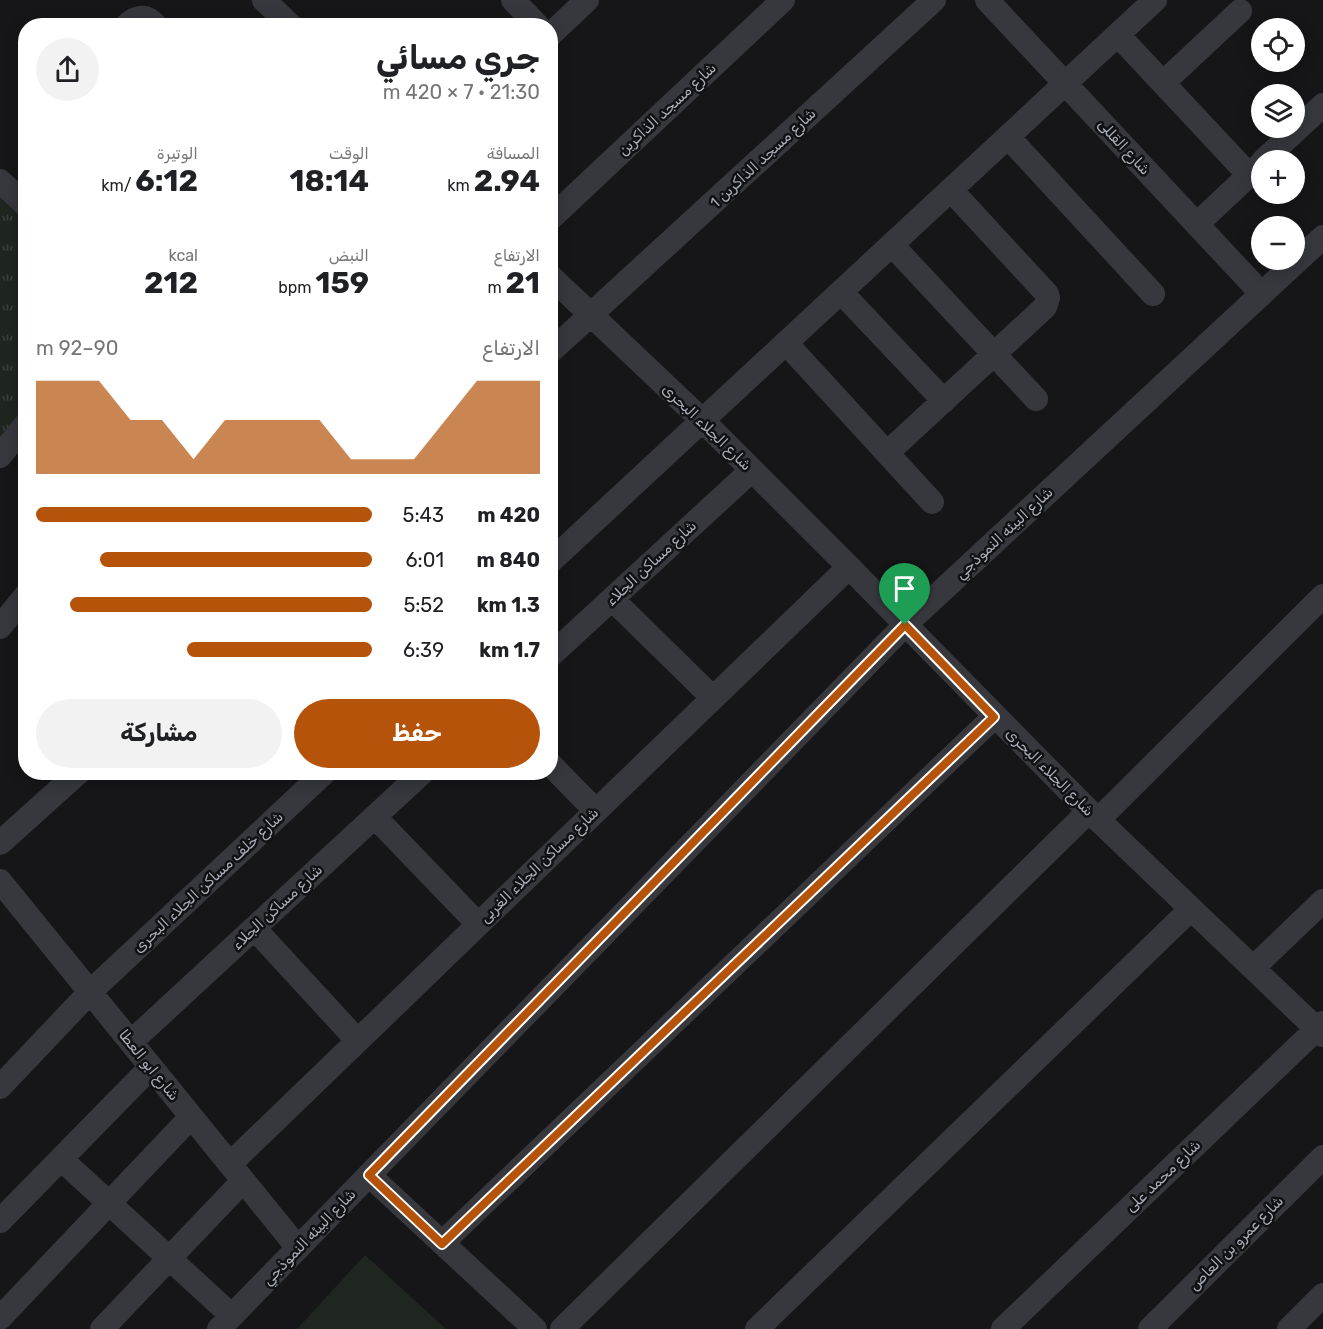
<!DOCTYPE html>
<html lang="ar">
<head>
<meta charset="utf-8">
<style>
  body { margin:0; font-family:Rubik,Cairo,sans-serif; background:#f2f2f2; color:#202124; direction:rtl; height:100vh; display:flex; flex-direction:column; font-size:22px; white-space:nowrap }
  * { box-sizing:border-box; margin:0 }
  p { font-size:20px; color:#757577 }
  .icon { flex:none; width:33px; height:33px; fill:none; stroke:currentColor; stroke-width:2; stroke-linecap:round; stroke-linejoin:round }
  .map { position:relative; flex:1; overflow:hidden; direction:ltr }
  .side { position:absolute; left:18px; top:18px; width:540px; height:762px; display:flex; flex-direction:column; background:#fff; border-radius:24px; box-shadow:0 3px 15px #0003; direction:rtl }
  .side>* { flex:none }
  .buttons { position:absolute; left:1251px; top:18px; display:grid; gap:12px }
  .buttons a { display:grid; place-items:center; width:54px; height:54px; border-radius:50%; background:#fff; box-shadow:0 3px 15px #0003; font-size:30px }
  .pin { position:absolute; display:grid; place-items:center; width:51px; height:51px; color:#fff; margin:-62px -26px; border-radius:50% 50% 50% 0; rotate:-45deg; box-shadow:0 0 6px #0007 }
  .pin .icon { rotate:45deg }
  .round { display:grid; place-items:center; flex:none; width:63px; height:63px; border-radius:32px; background:#f2f2f2 }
  .head { display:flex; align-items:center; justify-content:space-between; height:102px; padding:0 18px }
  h1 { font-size:33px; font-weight:700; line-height:45px }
  .metrics { display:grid; grid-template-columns:repeat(3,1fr); gap:9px; height:102px; padding:6px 18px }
  .metrics div { display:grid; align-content:center }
  .metrics b { font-size:30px; font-weight:700 }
  .metrics small { font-size:16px; font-weight:400 }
  .metrics p { font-size:16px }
  .chart { height:168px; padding:12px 18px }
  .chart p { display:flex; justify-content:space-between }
  .chart svg { width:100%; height:108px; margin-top:6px; fill:#b45309; opacity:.7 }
  .cta { display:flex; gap:12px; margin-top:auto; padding:12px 18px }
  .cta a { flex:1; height:69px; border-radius:36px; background:#b45309; color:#fff; font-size:24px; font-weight:700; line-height:69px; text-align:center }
  .cta a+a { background:#f2f2f2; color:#202124 }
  ul { padding:0 18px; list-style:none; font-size:20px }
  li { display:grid; grid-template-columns:96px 72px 1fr; align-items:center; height:45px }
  li i { height:15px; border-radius:8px; background:#b45309 }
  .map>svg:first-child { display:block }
</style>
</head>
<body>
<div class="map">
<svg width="1323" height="1329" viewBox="0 0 1323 1329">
  <defs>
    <pattern id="park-tufts" width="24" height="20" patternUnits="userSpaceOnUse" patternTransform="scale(1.5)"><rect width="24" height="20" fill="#1e261f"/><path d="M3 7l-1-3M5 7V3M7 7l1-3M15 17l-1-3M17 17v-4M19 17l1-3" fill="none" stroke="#3c433d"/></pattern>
  </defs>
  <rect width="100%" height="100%" fill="#161618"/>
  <path fill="#1e261f" d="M365,1255L446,1329H297Z"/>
  <path fill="url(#park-tufts)" d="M0,180L26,205L25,425L0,457Z"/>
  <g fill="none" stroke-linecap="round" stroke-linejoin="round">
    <path stroke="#37383d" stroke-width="24" d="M264,0L291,26
      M513,0L538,26
      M987,0L1261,293
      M126,26C136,16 147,14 156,26
      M550,35L587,0
      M1118,35L1249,175
      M1163,83L1240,11
      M1008,137L1153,294
      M1264,160L1323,105
      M0,181L26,205
      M550,219L783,0
      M1197,224L1262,163
      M892,245L1036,399
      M550,276L703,421L849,567L1089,811L1323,1035
      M841,292L944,401
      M786,343L932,502
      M550,352L934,0
      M887,453L1045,307L1048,298L1047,294L951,190
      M0,456L26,424
      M550,562L1155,0
      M612,599L713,698
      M0,627L26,595
      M550,656L752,470
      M550,764L596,811
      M375,817L478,924
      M1098,820L1323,596
      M0,843L79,772
      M0,881L298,1248
      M254,928L357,1040
      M1253,968L1323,901
      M131,1042L423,772
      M0,1087L90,992L325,772
      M61,1159L232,1316
      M230,1164L849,567
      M369,1175L535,1329
      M0,1221L151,1067
      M442,1243L994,717
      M0,1318L191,1117
      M102,1329L243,1181
      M219,1329L905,625L1323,237
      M562,1329L1089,811
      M757,1329L1191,909
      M1003,1329L1323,1023
      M1150,1329L1323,1157
      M1289,1329L1323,1295"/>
  </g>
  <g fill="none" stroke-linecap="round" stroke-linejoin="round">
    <g stroke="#fff" stroke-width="12">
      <path id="route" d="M905,625L994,717L442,1244L369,1175Z"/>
    </g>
    <use href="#route" stroke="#b45309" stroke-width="8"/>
  </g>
  <g text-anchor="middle" stroke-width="5" stroke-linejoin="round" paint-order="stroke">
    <g font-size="15" fill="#a8adb8" stroke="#111113">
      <text transform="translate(667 109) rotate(-43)" y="5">شارع مسجد الذاكرين</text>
      <text transform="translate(1124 147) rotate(47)" y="5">شارع القللى</text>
      <text transform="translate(763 158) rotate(-43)" y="5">شارع مسجد الذاكرين 1</text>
      <text transform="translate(707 427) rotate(44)" y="5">شارع الجلاء البحرى</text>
      <text transform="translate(1004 533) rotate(-43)" y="5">شارع البيئه النموذجي</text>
      <text transform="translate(651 563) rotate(-43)" y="5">شارع مساكن الجلاء</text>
      <text transform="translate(1050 772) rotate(45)" y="5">شارع الجلاء البحرى</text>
      <text transform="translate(539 865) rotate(-44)" y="5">شارع مساكن الجلاء الغربى</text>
      <text transform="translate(208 882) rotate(-43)" y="5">شارع خلف مساكن الجلاء البحرى</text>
      <text transform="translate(277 907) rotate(-43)" y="5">شارع مساكن الجلاء</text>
      <text transform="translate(149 1065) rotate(51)" y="5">شارع ابو العطا</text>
      <text transform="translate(1163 1176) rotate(-44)" y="5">شارع محمد على</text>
      <text transform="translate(309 1237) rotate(-46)" y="5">شارع البيئه النموذجي</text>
      <text transform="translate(1236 1243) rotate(-45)" y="5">شارع عمرو بن العاص</text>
    </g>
  </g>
</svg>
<div class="buttons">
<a><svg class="icon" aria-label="locate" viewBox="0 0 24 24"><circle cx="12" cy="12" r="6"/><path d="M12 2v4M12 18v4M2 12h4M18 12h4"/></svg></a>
<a><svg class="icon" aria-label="layers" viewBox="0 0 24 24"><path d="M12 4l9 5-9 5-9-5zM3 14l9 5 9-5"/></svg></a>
<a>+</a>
<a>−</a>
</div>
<div class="pin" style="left:905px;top:625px;background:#1e9e55"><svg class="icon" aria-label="arrive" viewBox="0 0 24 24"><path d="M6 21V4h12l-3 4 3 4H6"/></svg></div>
<section class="side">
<div class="head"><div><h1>جري مسائي</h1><p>21:30 · 7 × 420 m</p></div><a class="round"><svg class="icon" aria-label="share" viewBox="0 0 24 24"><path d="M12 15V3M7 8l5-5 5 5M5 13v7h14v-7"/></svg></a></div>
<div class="metrics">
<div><p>المسافة</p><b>2.94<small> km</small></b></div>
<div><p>الوقت</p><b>18:14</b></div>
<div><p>الوتيرة</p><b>6:12<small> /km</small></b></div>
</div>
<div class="metrics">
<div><p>الارتفاع</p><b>21<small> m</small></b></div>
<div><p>النبض</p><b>159<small> bpm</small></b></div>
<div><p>kcal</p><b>212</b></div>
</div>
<div class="chart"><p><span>الارتفاع</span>90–92 m</p>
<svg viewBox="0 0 160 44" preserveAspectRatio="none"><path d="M0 44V6L10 6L20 6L30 22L40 22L50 38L60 22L70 22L80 22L90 22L100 38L110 38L120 38L130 22L140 6L150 6L160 6V44z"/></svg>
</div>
<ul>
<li><b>420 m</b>5:43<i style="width:100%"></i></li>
<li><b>840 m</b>6:01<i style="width:81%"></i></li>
<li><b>1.3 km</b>5:52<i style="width:90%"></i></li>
<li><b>1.7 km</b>6:39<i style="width:55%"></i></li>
</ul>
<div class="cta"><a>حفظ</a><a>مشاركة</a></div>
</section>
</div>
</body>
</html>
